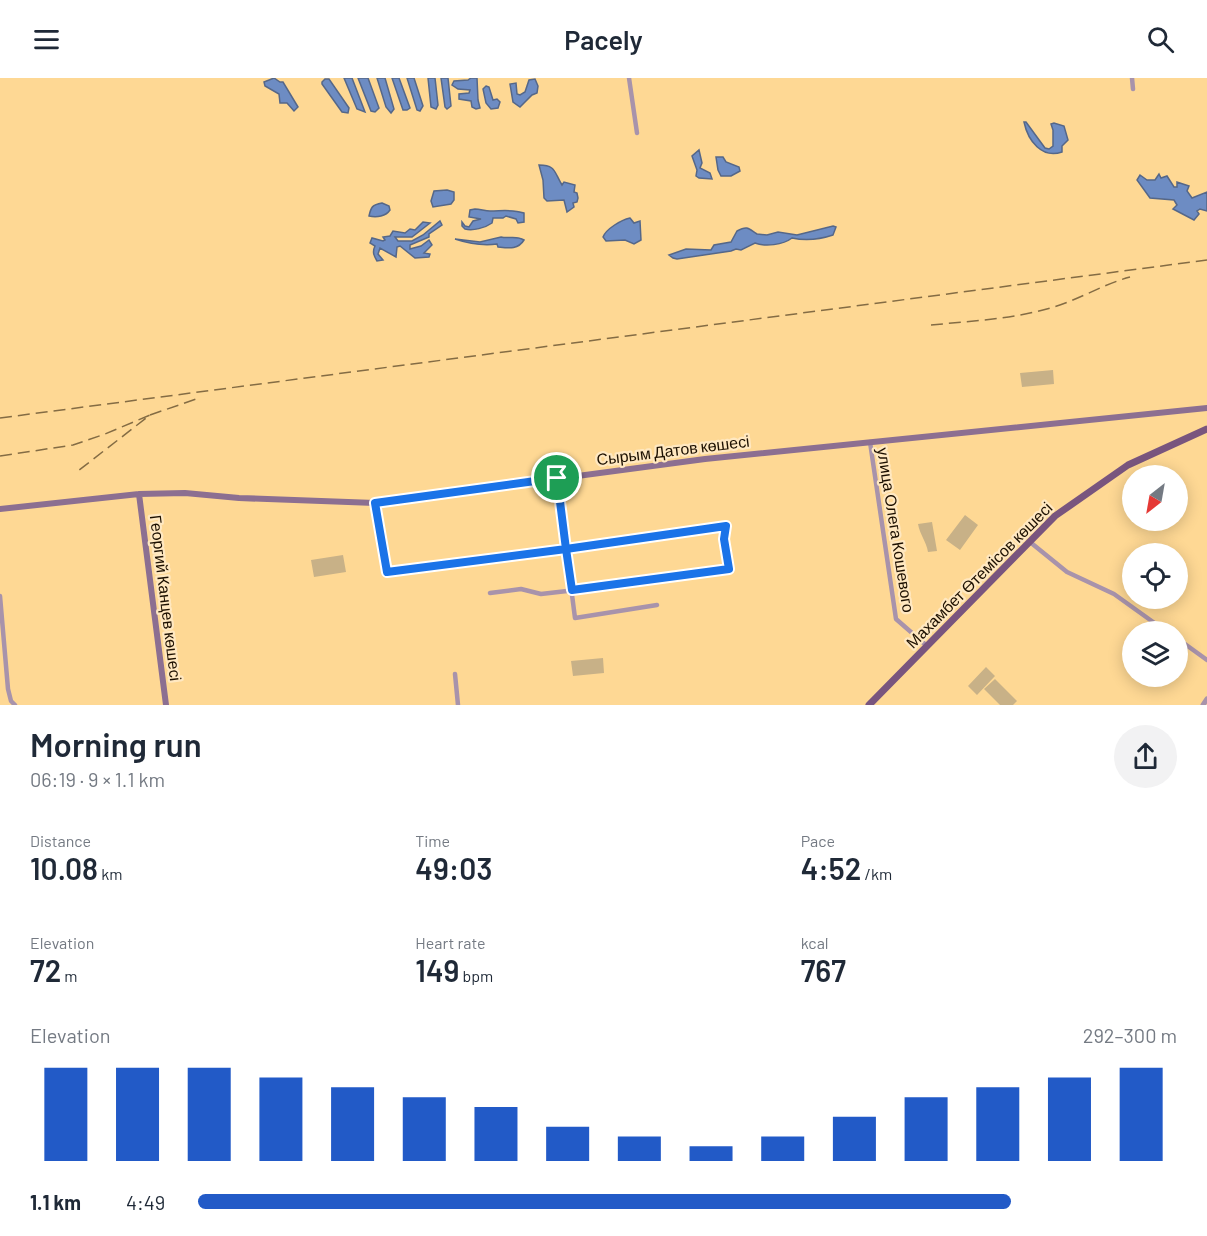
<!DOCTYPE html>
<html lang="en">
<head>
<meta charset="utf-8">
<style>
  body { margin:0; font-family:Barlow,sans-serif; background:#f2f2f3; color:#1f2937; height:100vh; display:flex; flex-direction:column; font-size:22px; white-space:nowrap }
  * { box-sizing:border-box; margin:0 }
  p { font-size:20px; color:#747a83 }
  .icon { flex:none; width:33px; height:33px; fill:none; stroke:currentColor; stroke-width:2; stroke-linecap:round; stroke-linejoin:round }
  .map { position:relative; height:627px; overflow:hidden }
  .sheet { display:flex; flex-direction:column; background:#fff; flex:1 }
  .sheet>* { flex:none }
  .needle { width:39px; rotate:211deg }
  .fabs { position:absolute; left:1122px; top:387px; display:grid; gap:12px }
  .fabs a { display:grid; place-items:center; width:66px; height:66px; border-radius:50%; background:#fff; box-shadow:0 3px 15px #0003; font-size:30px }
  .pin { position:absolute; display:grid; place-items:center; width:51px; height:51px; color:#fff; margin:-26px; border:3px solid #fff; border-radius:50%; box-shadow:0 2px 6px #0007 }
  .round { display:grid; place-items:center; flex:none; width:63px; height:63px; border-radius:32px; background:#f2f2f3 }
  .overview { display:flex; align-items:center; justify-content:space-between; height:102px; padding:0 30px }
  h1 { font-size:33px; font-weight:600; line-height:45px }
  .stats { display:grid; grid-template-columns:repeat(3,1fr); gap:9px; height:102px; padding:6px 30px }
  .stats div { display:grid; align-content:center }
  .stats b { font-size:30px; font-weight:600 }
  .stats small { font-size:16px; font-weight:400 }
  .stats p { font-size:16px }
  .chart { height:168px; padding:12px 30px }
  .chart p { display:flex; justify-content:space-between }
  .chart svg { width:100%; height:108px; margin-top:6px; stroke:#225ac7; stroke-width:6 }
  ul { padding:0 30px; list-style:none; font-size:20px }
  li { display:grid; grid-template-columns:96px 72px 1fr; align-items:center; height:45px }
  li i { height:15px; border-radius:8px; background:#225ac7 }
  header { display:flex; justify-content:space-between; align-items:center; height:78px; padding:0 30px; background:#fff; font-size:27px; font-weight:600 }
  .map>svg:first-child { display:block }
</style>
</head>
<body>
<header><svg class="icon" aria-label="menu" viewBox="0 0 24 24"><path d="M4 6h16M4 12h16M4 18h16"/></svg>Pacely<svg class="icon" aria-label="search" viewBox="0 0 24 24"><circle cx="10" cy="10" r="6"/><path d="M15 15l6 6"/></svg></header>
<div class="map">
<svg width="1207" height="627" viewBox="0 0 1207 627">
  <rect width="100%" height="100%" fill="#fed894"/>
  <path fill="#c8b187" d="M1053,292L1054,306L1022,309L1020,295Z
    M965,437L978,447L960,472L946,462Z
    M932,444L937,473L928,474C926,463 920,457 918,446Z
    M343,477L346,494L314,499L311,482Z
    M603,580L604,595L573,598L571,583Z
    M986,589L995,598L977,617L968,608Z
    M995,601L1017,623L1013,627H1000L984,611Z"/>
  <path fill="#6d8cc3" stroke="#556788" stroke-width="1.5" d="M274,0L280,4H283L298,29L294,33L287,25H280L279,16L265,8L264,4Z
    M344,0H352L365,34L357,31Z
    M358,0H368L379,30L375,34L371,33Z
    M377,0H385L394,31L391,35L386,29Z
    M392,0H399L410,30L407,32H403Z
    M407,0H414L423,28L420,33L417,32Z
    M428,0H435L438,27L436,31L431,29Z
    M441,0H448L451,28L447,31L445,29Z
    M471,0H477L478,22L480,30L476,31L472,29L471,23L459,21V16L469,15L470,12L458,11L452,7L454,3L468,2Z
    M325,1H329L349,30L348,35L342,34L322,6V4Z
    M535,1L538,8L537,15L532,17L520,29L513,24L510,6L516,5L517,16L520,17L525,14L529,2Z
    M486,8L489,9L493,22L497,21L500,24L498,30L491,31L486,25L483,11Z
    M1024,44H1026L1045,70L1049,71L1053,68V52L1051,46L1054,45L1064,48L1068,62L1062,68V74C1042,81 1028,63 1024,44Z
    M699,72L702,85L700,90L710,95L712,101L699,100L696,98L697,92L692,78Z
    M716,79H723L726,84L739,89L740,93L731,98H721L718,92Z
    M539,87C556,87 554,94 562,107L564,104L575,107L574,114L577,115L578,120L577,124L573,125L574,129L567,134L564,122L547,123L544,120L543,102Z
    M1159,96L1161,100L1167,98L1174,109H1177V104L1189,108L1187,113L1192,120L1207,114V133L1200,131L1197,133L1199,136L1194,142L1173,131L1177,127L1174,122L1150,120L1137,102L1140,97L1147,102H1155Z
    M447,112L454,114V122L451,126L433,129L431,123L434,113Z
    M382,125L389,128L390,132C386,138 377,140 369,138C371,129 372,127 382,125Z
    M475,131C480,131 485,133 490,133C502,133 512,131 524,135V144L518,145L516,141L506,138L503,140H493L492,145C485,150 473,153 465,151L462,148V144L465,148L469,149L473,143L481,141L469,139L470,132Z
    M630,140L634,145L640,143L641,162L634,166L625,162L606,163L603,159C606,151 621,142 630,140Z
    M440,143L442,147L429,156V159L410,167V171L421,168L429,162L432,167L424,175L430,176L429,179L415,180L400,168L397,169L396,179L380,170L378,176L383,182L377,183C374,178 372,174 375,168L370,165L372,160L383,163L385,162L383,159L390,158L393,153L405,155L410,151L415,152L423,144L430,145L412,159H395L398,163H412L423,157Z
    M833,148L836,149L833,157C818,162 806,163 792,160C783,167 765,169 755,165L741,172L736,171L731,173L677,181L673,180L669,177L686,171L711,172L714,167L731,164L737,153C748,147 749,151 757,156L767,157L778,154L797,157Z
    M501,159C509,161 516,157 524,162C518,172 508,170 498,169L497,166C482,168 470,166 455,161L480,164Z"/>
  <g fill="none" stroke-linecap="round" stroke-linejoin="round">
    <path stroke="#a893ab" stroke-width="4.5" d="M629,0L637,55
      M1132,0L1133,11
      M870,364L896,541L927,568
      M557,400L575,540L657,527
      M375,425L387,494L726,448L724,461L729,491L654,503L541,516L521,511L490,515
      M1030,464L1067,494L1114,516L1167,554
      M0,518L8,611L11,623L15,627
      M1178,561L1207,582
      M455,596L458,627"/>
    <path stroke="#a893ab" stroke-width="5" d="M1203,627L1207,621"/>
    <path stroke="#8c6f91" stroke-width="6" d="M139,416L166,627
      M0,431L139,416L185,415L239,420L375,425L705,381L1207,330"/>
    <path stroke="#79557e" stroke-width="7" d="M869,627L1055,438L1128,387L1207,351"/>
    <path stroke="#846c44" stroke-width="1.5" stroke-dasharray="12 6" stroke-linecap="butt" d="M931,247C972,243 1014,241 1054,229C1080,221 1104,206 1130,199
      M150,337L199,320
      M0,340L1207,182
      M0,378L73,367L105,356L150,337L78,393"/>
  </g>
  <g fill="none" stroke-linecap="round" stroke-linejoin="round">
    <g stroke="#fff" stroke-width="12">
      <path id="route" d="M557,400L375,425L387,494L566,471L572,512L729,491L724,461L726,448L566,471L557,400"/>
    </g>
    <use href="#route" stroke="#1a73e8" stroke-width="8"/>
  </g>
  <g text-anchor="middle" stroke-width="4.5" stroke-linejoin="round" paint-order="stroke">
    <g font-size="16" fill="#1d1000" stroke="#ffe8c1">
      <text transform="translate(673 372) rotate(-7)" y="6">Сырым Датов көшесі</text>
      <text transform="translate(896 452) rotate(81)" y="6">улица Олега Кошевого</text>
      <text transform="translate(979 497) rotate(-45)" y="6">Махамбет Өтемісов көшесі</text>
      <text transform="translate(166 520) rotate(83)" y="6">Георгий Канцев көшесі</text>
    </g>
  </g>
</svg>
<div class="fabs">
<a><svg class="needle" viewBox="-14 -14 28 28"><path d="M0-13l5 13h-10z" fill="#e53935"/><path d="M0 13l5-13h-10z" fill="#747a83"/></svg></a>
<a><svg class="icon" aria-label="locate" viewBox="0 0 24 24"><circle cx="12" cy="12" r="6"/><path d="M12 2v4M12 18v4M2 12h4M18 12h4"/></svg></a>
<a><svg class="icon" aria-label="layers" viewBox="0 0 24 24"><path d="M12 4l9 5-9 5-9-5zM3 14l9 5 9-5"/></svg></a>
</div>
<div class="pin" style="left:557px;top:400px;background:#1e9e55"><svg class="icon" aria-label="arrive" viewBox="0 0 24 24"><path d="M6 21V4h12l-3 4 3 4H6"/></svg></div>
</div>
<section class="sheet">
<div class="overview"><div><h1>Morning run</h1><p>06:19 · 9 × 1.1 km</p></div><a class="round"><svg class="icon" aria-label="share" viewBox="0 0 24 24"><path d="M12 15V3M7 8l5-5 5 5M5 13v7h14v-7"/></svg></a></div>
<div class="stats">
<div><p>Distance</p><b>10.08<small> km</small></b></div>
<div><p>Time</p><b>49:03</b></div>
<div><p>Pace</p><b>4:52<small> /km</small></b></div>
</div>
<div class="stats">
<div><p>Elevation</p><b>72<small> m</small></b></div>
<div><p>Heart rate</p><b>149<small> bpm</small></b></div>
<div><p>kcal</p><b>767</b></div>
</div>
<div class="chart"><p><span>Elevation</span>292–300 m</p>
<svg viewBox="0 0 160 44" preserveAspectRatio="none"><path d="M5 44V6M15 44V6M25 44V6M35 44V10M45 44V14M55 44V18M65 44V22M75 44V30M85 44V34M95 44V38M105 44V34M115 44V26M125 44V18M135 44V14M145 44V10M155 44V6"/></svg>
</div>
<ul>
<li><b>1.1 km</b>4:49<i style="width:83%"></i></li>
</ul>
</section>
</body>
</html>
